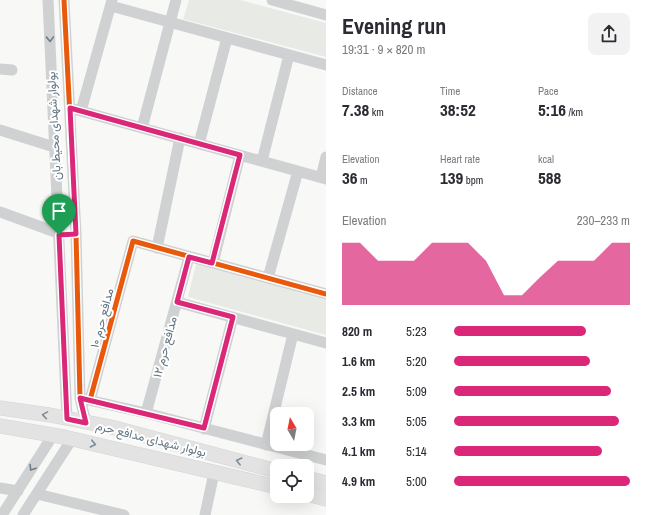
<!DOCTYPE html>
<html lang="en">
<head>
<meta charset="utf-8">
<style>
  body { margin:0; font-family:"Archivo Narrow",Vazirmatn,sans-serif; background:#f2f2f3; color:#2b2b33; height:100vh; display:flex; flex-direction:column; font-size:15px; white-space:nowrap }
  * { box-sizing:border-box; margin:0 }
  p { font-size:13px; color:#7c7c81 }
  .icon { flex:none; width:22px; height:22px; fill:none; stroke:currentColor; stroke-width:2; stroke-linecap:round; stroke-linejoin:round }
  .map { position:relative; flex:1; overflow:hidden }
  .drawer { display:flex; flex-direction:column; background:#fff; width:320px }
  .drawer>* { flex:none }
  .needle { width:26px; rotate:350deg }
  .controls { position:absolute; left:270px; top:407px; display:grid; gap:8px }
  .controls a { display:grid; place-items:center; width:44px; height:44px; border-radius:8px; background:#fff; box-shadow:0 4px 16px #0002; font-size:20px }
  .pin { position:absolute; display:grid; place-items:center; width:34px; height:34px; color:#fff; margin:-41px -17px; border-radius:50% 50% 50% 0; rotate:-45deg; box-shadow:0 0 4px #0007 }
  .pin .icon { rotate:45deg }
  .round { display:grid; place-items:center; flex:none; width:42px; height:42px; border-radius:8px; background:#f2f2f3 }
  .head { display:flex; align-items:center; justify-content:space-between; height:68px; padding:0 16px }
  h1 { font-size:22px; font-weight:700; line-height:30px }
  .metrics { display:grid; grid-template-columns:repeat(3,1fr); gap:6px; height:68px; padding:4px 16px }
  .metrics div { display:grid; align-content:center }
  .metrics b { font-size:17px; font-weight:700 }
  .metrics small { font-size:11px; font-weight:400 }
  .metrics p { font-size:11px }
  .chart { height:112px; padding:8px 16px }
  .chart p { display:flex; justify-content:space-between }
  .chart svg { width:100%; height:72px; margin-top:4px; fill:#db2777; opacity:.7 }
  ul { padding:0 16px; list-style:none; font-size:13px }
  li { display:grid; grid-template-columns:64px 48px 1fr; align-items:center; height:30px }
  li i { height:10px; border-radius:5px; background:#db2777 }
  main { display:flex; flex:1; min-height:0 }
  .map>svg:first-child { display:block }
</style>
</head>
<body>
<main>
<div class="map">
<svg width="326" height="515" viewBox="0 0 326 515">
  <rect width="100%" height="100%" fill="#f8f8f7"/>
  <path fill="#e8ebe5" d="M189,0H240L326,23V57L183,19Z
    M196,264L326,300V335L188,297Z"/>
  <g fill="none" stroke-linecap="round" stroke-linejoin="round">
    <g stroke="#d4d5d5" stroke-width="15">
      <path id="major" d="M0,408L50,415L111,427L277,471
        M0,426L64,437L277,487
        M307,478L326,483
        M307,494L326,499"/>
    </g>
    <path stroke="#d0d1d2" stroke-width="11" d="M48,0L67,419
      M64,0L76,234L80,398L86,423
      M272,0L326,15
      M111,6L326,65
      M0,69L12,70
      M70,108L326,179
      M81,111L112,0
      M142,128L176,0
      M0,130L54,147
      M199,144L227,38
      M262,161L289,55
      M321,177L326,157
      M0,212L58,233
      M157,248L180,138
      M213,263L240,155
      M268,278L298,171
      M177,302L326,343
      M84,399L146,413L326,460
      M90,400L133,241L326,294
      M146,413L189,257
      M204,429L233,317
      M266,445L293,334
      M0,488L18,491
      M37,494L124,515
      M2,515L53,435
      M23,515L72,439
      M205,515L214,473"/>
    <use href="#major" stroke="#e3e3e3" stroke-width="14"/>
    <g stroke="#fff" stroke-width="8">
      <path id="cycleway" d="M64,0L76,234L80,398L86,423
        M90,400L133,241L326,294"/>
    </g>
    <use href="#cycleway" stroke="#e8590c" stroke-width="5"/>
  </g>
  <defs><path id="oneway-chevron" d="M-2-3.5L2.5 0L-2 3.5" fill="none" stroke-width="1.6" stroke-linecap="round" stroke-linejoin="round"/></defs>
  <g stroke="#6d7e8b">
    <use href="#oneway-chevron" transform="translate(50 39) rotate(88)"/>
    <use href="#oneway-chevron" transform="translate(32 468) rotate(122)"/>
  </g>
  <g stroke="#7c8b96">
    <use href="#oneway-chevron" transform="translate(45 415) rotate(-171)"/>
    <use href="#oneway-chevron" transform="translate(93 444) rotate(13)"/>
    <use href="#oneway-chevron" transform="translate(239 461) rotate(-166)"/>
  </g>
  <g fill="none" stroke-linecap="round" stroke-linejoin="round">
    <g stroke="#fff" stroke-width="8">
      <path id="route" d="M70,108L240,155L212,263L189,257L177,302L233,317L204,428L80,398L86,423L67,419L59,235L76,234Z"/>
    </g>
    <use href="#route" stroke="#db2777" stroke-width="5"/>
  </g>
  <g text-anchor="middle" stroke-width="4" stroke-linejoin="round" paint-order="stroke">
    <g font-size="12" fill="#627583" stroke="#fff">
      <text transform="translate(54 126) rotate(-93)" y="4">بولوار شهدای محیط بان</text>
      <text transform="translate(102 318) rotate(-75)" y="4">مدافع حرم ۱۰</text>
      <text transform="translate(165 347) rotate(-75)" y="4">مدافع حرم ۱۲</text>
      <text transform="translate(151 439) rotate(14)" y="4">بولوار شهدای مدافع حرم</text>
    </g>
  </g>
</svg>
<div class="controls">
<a><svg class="needle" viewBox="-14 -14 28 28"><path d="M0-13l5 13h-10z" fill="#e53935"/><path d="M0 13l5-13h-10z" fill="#7c7c81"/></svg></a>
<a><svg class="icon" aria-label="locate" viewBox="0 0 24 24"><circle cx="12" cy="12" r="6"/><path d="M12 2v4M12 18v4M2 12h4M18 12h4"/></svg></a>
</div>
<div class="pin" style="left:59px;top:235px;background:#1e9e55"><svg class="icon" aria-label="arrive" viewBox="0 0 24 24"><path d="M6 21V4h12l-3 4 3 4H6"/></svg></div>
</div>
<section class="drawer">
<div class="head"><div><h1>Evening run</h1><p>19:31 · 9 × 820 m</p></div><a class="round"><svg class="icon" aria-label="share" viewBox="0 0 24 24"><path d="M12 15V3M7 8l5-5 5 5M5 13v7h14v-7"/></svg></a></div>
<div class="metrics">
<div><p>Distance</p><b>7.38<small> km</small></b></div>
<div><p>Time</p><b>38:52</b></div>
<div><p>Pace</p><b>5:16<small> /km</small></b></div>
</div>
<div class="metrics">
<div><p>Elevation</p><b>36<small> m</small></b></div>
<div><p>Heart rate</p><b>139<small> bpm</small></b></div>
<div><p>kcal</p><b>588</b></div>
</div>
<div class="chart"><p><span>Elevation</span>230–233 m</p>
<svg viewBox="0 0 160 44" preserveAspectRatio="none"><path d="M0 44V6L10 6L20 17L30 17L40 17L50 6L60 6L70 6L80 17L90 38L100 38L110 27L120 17L130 17L140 17L150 6L160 6V44z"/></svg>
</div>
<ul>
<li><b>820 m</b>5:23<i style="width:75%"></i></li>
<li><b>1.6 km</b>5:20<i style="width:77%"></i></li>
<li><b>2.5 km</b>5:09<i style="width:89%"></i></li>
<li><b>3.3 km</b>5:05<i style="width:94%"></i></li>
<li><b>4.1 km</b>5:14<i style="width:84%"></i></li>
<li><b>4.9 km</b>5:00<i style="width:100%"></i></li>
</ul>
</section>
</main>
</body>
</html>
